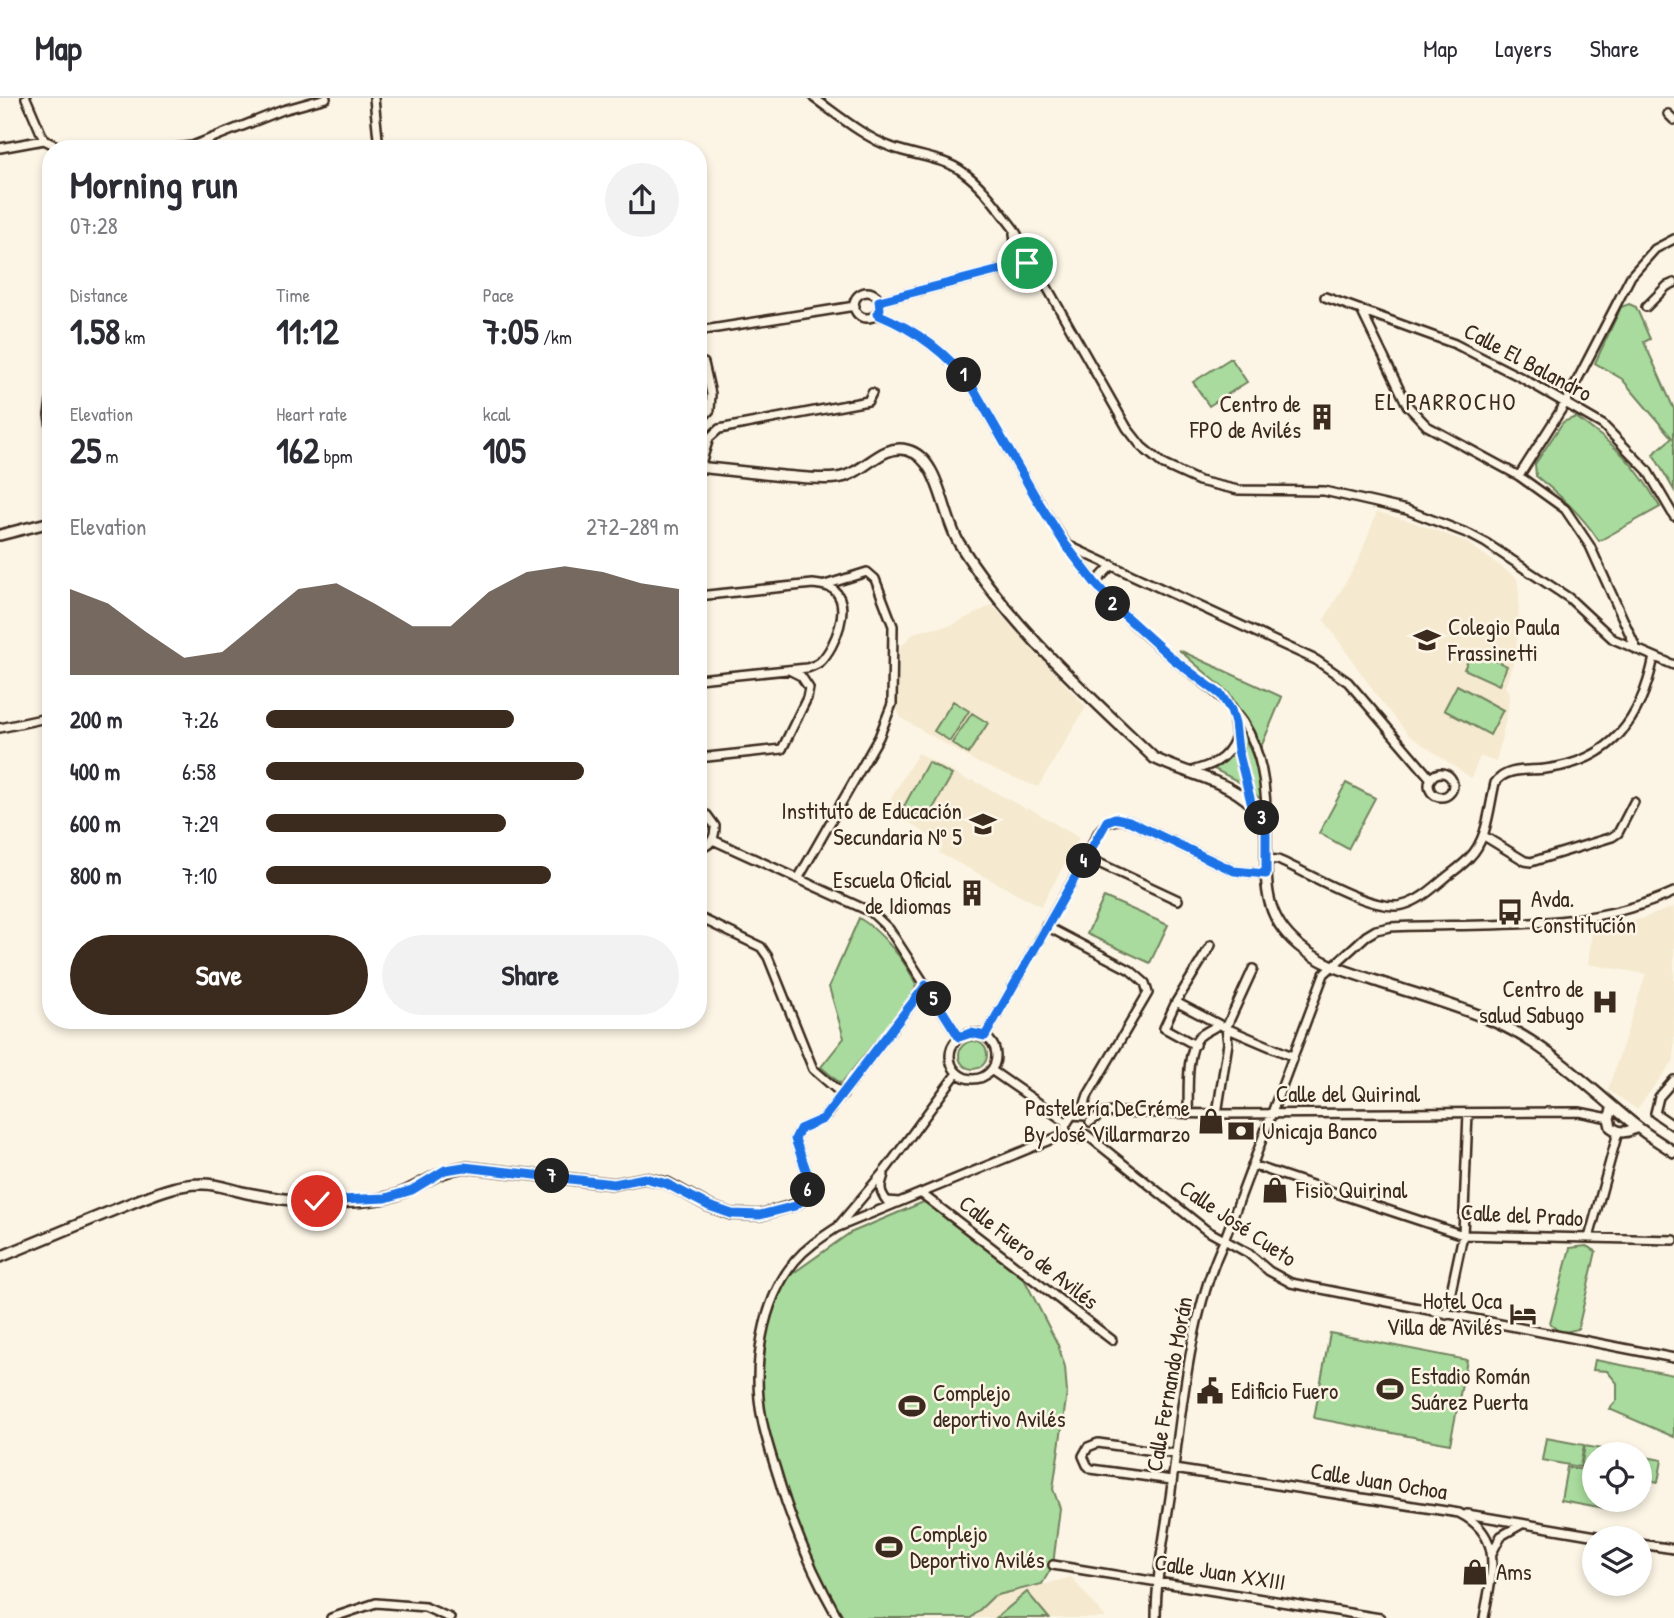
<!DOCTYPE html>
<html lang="en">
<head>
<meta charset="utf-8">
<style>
  body { margin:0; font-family:"Patrick Hand",sans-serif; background:#f2f2f3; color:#2b2b33; height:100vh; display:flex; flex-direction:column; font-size:26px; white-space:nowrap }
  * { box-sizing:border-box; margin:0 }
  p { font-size:23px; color:#7c7c81 }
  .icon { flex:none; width:38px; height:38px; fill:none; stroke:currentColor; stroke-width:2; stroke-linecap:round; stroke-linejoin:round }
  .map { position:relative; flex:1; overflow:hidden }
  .drawer { position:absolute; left:42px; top:42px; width:665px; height:889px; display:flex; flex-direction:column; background:#fff; border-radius:28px; box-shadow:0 4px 10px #0003 }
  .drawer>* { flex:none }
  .controls { position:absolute; left:1582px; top:1344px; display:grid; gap:14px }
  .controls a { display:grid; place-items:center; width:70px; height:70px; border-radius:50%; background:#fff; box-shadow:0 4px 10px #0003; font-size:35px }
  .pin { position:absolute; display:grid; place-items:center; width:60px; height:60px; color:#fff; margin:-30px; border:4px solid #fff; border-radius:50%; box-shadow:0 2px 7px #0007 }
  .km { position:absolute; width:35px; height:35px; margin:-18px; border-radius:50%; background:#222; color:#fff; font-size:19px; line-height:35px; text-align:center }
  .round { display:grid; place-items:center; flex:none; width:74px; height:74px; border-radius:37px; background:#f2f2f3 }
  .summary { display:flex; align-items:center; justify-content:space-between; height:119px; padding:0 28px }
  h1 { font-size:38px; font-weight:700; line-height:52px }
  .metrics { display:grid; grid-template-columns:repeat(3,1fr); gap:10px; height:119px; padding:7px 28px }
  .metrics div { display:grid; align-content:center }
  .metrics b { font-size:35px; font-weight:700 }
  .metrics small { font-size:19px; font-weight:400 }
  .metrics p { font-size:19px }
  .chart { height:196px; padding:14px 28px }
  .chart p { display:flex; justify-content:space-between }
  .chart svg { width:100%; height:126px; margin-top:7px; fill:#3b2a1e; opacity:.7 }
  .action { display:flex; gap:14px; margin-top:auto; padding:14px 28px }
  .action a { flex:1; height:80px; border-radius:42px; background:#3b2a1e; color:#fff; font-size:28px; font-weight:700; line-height:80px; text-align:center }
  .action a+a { background:#f2f2f3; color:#2b2b33 }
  ul { padding:0 28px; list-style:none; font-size:23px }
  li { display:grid; grid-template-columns:112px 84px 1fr; align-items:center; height:52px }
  li i { height:18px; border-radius:9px; background:#3b2a1e }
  header { display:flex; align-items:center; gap:42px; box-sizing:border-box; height:98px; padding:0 35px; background:#fff; border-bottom:2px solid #e1e1e2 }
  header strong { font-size:33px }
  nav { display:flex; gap:38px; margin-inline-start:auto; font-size:24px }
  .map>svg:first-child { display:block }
</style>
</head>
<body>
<header>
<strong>Map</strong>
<nav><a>Map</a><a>Layers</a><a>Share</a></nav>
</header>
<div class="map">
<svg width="1674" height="1520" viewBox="0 0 1674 1520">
  <rect width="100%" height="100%" fill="#fcf5e5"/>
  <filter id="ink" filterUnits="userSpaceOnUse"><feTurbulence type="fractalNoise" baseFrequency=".0143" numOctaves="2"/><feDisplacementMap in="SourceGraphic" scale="14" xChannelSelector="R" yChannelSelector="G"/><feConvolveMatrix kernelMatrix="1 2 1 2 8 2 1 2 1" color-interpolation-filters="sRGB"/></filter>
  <g filter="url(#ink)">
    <path fill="#f5e9cf" d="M1377,414L1416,425L1466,444L1517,480L1519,496L1518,535L1515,559L1505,589L1509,594L1508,611L1496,664L1480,658L1471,680L1409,637L1380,602L1324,522L1359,461Z
      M992,507L1086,609L1038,689L978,665L901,620L897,611L900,549L915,534L952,527Z
      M918,655L969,683L973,682L1026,711L1029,710L1079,740L1041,808L939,755L943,747L886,709Z
      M1674,809V962L1637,1011L1608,992L1646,876L1588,866L1592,833L1644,820Z
      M1071,1479L1106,1520H971L994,1498L1021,1493Z"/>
    <path fill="#a8db9d" stroke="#72825e" stroke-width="2" d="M1629,206L1636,209L1650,241L1644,244L1674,311V392L1653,356L1672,340L1622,281L1595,265L1621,209Z
      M1231,260L1247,284L1209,308L1193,284Z
      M1576,319C1618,350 1634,363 1660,409L1599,443C1581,416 1561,398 1536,378L1535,366L1563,324Z
      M1179,552L1282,599L1261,649L1230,596Z
      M1473,552L1507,568L1499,587L1464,571Z
      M1457,587L1503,612L1490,637L1444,612Z
      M953,603L969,613L950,643L934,633Z
      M972,615L988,625L968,656L952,645Z
      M1237,622L1255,663L1264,704L1251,693L1243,668Z
      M1234,650L1241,685L1212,670L1221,665Z
      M928,664L952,677L926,723L903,710Z
      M1346,685L1375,700L1348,751L1319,735Z
      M1104,799L1168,827L1150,865L1087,836Z
      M859,820C880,832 907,864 916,887L913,897L841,986L821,969L844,940L829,889Z
      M959 957a14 14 0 1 1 28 0a14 14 0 1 1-28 0Z
      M926,1103L1001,1162L1018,1169L1058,1247L1065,1269L1067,1295L1053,1391L1060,1410L1053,1467L1042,1486L994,1498L971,1520H838L783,1397L759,1295L762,1234L782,1183L850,1135Z
      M1586,1148L1596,1153L1578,1231L1561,1235L1550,1226L1570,1150Z
      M1330,1235L1467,1262L1450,1346L1314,1320Z
      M1595,1262L1674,1277V1339L1609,1311L1617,1302V1285L1607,1273L1593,1272Z
      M1546,1340L1584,1347L1580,1369L1542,1362Z
      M1585,1348L1623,1355V1356H1594V1372L1581,1369Z
      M1640,1358L1662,1362L1658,1384L1640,1380Z
      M1567,1369L1594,1374V1402H1612L1610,1411L1561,1402Z
      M1027,1494L1049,1520H996Z"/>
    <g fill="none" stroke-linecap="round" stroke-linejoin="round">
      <g stroke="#3b2a1e" stroke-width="12">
        <path id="minor" d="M26,0L44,42
          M374,0L379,51
          M814,0C838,17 864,39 891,49C914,58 943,59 963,74C983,88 999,112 1014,131L1127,330L1142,349L1164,367L1199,383L1238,392L1324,393L1407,412L1469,436L1486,445L1569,500L1613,541L1674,567
          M1668,16L1674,22
          M0,50L44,42L63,51
          M166,51L192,48L283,12L326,0
          M1009,169L1016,154L1014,135
          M854 207a13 13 0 1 1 26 0a13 13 0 1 1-26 0Z
          M1325,199L1455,246L1522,280L1603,327L1647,372L1674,418
          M879,203L1032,164
          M1646,209L1667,188L1674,185
          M1361,212L1407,307L1427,328L1519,378L1565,411L1590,448L1637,552
          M877,216C916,232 947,254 972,288C1010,354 1045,422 1093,482C1116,511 1144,537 1172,560C1198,581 1224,597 1243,624C1262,654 1267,693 1266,727
          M698,233L855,208
          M51,303L49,317L51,329
          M698,325L710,312L711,296L704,265
          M700,369L709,340L719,331L868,303L872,295
          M1519,378L1566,304L1631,178L1655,151L1674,141
          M1067,447L1316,562L1348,584L1431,681
          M1095,485L1112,467
          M698,498L813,486C820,487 828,487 834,492C852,508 835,549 821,563C817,567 812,568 807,570L698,581
          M1233,616L1238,652L1252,707
          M0,630L51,619
          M698,660L782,651L807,600L809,590L801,578L789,572
          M1188,674C1209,668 1226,664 1235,641
          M1429 687a12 12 0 1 1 24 0a12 12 0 1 1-24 0Z
          M698,715L707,717L715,728C715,740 711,749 698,750
          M1484,738L1525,763L1531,764L1612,739L1618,735L1634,704
          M713,742L871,814L889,831L959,939
          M1086,759C1097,738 1100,717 1129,723L1234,773L1266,776
          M1266,761L1278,762C1307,774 1373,815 1403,807C1419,803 1432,791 1444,781C1452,774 1462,768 1469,760C1488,741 1489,710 1495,685C1506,669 1528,673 1545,671C1612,663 1641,622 1654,559
          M798,781L879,639L892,606L893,528L875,481L867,474L825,487
          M698,819L761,849L768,859L813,971L843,997
          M1046,828L1130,872L1145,885L1148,895L1088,997L1081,1017
          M1253,871L1226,930L1292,958
          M1176,904L1211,847
          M950 958a23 23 0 1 1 46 0a23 23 0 1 1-46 0Z
          M985,938L1086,759L1178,802
          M1195,947L1164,930L1176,904L1226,930L1228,945L1217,1016
          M991,972L1066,1024
          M1674,982L1659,999L1655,1015L1674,1028
          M1188,1016C1189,996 1185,955 1199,939C1204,934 1212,931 1218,927
          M1085,1018L1072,1017L1065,1028C1067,1040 1077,1044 1087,1037
          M1090,1024L1101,1016L1113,1014L1217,1016L1579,1014L1609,1020
          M1087,1037L1206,1132L1248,1155L1269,1173L1291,1185L1674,1260
          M1252,1067L1463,1137L1674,1142
          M884,1077C880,1088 879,1093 887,1103L899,1104
          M811,1086L795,1041L800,1031L823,1021L926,887
          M922,1096L1112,1242
          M839,1127L887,1070L957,975
          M1589,1140L1618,1034
          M1446,1217L1463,1137L1468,1015
          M1174,1371L1459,1415C1506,1438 1491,1478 1484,1520
          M1172,1382L1091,1371L1087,1367L1083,1358L1088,1349L1098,1345L1176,1356
          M1467,1416L1608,1440
          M1640,1446L1674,1451
          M1492,1455L1501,1438L1522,1426
          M1053,1467L1380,1520
          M331,1520L376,1505L425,1509L450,1520
          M838,1520C811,1473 791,1424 776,1372C771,1356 765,1338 762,1321C752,1271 761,1204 795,1163C807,1149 821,1140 836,1130L1067,1035
          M1156,1520C1156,1478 1165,1435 1171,1393C1182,1311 1189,1218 1224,1143L1324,876L1366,838L1376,832L1390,829C1483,825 1588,834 1674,794"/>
      </g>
      <g stroke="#3b2a1e" stroke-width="14">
        <path id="tertiary" d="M698,369C726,372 755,375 783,378C800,379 818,382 836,380C863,378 880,345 907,352C940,360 942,417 959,445C1010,528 1084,593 1154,660C1189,678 1235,682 1260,716C1267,726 1266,735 1266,746C1266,788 1264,818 1298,847C1319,865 1345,873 1370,881C1411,895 1455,906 1495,924C1549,947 1590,991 1635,1027C1647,1037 1661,1045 1674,1054
          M0,437L51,424
          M1613,1009L1609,1020L1611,1029C1620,1036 1627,1035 1637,1029
          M0,1159C38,1143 76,1128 114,1112C140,1102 171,1086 200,1086C217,1085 231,1092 247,1095C291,1104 341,1108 385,1100C416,1094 431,1074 464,1069L614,1086L645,1080L667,1085L709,1108L731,1116L760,1117L795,1107L805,1100L811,1086"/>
      </g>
      <use href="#minor" stroke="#fcf5e5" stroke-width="7"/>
      <use href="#tertiary" stroke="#fcf5e5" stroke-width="9"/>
    </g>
  </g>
  <g fill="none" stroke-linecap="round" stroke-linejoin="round" filter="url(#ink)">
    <g stroke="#fff" stroke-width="14">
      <path id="route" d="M317,1103L386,1100L412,1092L445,1072L464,1069L614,1086L645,1080L667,1086L709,1108L732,1116L760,1117L795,1108L805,1100L811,1086L795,1041L800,1031L823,1021L926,887L959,939L971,935L985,938L1107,723L1115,720L1129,723L1234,773L1266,776V727L1260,716L1252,708L1238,652L1235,625L1231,612L1221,597L1173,561L1122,515L1095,485L1065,446L1036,400L972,288C947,254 916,232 877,216L880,211L879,203L1027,165"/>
    </g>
    <use href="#route" stroke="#1a73e8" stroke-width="9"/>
  </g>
  <defs>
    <g id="building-bare" transform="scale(2.1)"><path d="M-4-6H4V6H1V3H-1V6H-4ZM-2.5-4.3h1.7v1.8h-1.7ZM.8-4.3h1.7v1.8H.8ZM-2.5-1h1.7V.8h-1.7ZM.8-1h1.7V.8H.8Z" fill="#3b2a1e" stroke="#fcf5e5" stroke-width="2.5" paint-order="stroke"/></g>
    <g id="school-bare" transform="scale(2.1)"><path d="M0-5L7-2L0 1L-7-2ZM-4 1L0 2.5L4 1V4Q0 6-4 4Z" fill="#3b2a1e" stroke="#fcf5e5" stroke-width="2.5" paint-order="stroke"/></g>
    <g id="university-bare" transform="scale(2.1)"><path d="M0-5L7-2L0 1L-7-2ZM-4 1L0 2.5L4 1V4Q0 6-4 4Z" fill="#3b2a1e" stroke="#fcf5e5" stroke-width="2.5" paint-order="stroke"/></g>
    <g id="bus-bare" transform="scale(2.1)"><path d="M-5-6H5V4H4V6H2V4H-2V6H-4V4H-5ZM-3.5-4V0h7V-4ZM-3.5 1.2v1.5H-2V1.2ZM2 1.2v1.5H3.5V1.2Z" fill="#3b2a1e" stroke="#fcf5e5" stroke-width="2.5" paint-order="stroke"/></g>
    <g id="hospital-bare" transform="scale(2.1)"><path d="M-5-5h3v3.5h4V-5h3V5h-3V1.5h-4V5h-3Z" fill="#3b2a1e" stroke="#fcf5e5" stroke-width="2.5" paint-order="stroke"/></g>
    <g id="shop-bare" transform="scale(2.1)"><path d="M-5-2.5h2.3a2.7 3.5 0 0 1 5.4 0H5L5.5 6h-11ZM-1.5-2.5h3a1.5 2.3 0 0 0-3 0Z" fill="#3b2a1e" stroke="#fcf5e5" stroke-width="2.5" paint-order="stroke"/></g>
    <g id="bank-bare" transform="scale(2.1)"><path d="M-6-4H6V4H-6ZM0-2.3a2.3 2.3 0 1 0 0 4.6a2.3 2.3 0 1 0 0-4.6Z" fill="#3b2a1e" stroke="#fcf5e5" stroke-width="2.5" paint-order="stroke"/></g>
    <g id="hotel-bare" transform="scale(2.1)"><path d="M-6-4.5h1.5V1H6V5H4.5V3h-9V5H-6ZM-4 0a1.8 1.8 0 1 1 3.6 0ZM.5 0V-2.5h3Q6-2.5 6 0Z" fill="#3b2a1e" stroke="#fcf5e5" stroke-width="2.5" paint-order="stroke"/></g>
    <g id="stadium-bare" transform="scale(2.1)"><path d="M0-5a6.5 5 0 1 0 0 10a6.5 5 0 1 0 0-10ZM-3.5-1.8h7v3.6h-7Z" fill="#3b2a1e" stroke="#fcf5e5" stroke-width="2.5" paint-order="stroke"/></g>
    <g id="civic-bare" transform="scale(2.1)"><path d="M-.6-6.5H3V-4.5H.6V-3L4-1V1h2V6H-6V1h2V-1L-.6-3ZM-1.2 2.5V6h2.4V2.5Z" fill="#3b2a1e" stroke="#fcf5e5" stroke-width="2.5" paint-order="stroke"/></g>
  </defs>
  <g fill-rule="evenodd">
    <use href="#building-bare" x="1322" y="319"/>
    <use href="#school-bare" x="1427" y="542"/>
    <use href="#university-bare" x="983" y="726"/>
    <use href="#building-bare" x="972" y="795"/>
    <use href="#bus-bare" x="1510" y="814"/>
    <use href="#hospital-bare" x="1605" y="904"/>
    <use href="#shop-bare" x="1211" y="1023"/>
    <use href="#bank-bare" x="1241" y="1033"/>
    <use href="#shop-bare" x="1275" y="1092"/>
    <use href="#hotel-bare" x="1523" y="1216"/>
    <use href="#stadium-bare" x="1390" y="1291"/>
    <use href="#civic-bare" x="1210" y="1293"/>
    <use href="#stadium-bare" x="912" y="1308"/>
    <use href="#stadium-bare" x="889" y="1449"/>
    <use href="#shop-bare" x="1475" y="1474"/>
  </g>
  <g text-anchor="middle" stroke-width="5" stroke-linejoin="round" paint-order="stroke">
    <g font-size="23" fill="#3b2a1e" stroke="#fcf5e5">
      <text transform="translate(1528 264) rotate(28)" y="8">Calle El Balandro</text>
      <text x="1348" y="1004">Calle del Quirinal</text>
      <text transform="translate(1522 1117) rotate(3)" y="8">Calle del Prado</text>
      <text transform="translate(1238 1125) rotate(34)" y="8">Calle José Cueto</text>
      <text transform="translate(1029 1154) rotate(38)" y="8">Calle Fuero de Avilés</text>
      <text transform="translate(1169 1286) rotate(-80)" y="8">Calle Fernando Morán</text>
      <text transform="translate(1379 1383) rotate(9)" y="8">Calle Juan Ochoa</text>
      <text transform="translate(1220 1474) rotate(9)" y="8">Calle Juan XXIII</text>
    </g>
    <g font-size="23" fill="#3b2a1e" stroke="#fcf5e5" text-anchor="start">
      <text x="1301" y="314" text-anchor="end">Centro de<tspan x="1301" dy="26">FPO de Avilés</tspan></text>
      <text x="1448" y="537">Colegio Paula<tspan x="1448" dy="26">Frassinetti</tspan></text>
      <text x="962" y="721" text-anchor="end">Instituto de Educación<tspan x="962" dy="26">Secundaria Nº 5</tspan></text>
      <text x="951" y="790" text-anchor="end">Escuela Oficial<tspan x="951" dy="26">de Idiomas</tspan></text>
      <text x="1531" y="809">Avda.<tspan x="1531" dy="26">Constitución</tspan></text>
      <text x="1584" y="899" text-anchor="end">Centro de<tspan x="1584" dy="26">salud Sabugo</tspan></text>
      <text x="1190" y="1018" text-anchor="end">Pastelería DeCréme<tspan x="1190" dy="26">By José Villarmarzo</tspan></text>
      <text x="1262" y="1041">Unicaja Banco</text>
      <text x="1296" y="1100">Fisio Quirinal</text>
      <text x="1502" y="1211" text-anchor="end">Hotel Oca<tspan x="1502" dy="26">Villa de Avilés</tspan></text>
      <text x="1411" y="1286">Estadio Román<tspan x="1411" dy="26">Suárez Puerta</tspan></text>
      <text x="1231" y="1301">Edificio Fuero</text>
      <text x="933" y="1303">Complejo<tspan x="933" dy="26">deportivo Avilés</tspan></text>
      <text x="910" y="1444">Complejo<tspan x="910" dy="26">Deportivo Avilés</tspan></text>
      <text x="1496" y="1482">Ams</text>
    </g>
    <g font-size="24" letter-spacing="2" fill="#3b2a1e" stroke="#fcf5e5">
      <text x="1446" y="312">EL PARROCHO</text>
    </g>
  </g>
</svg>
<div class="controls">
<a><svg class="icon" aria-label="locate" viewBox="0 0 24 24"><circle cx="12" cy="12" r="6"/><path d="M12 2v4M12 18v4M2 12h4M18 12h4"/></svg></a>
<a><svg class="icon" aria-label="layers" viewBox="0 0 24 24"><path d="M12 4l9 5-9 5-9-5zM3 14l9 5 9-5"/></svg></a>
</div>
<div class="pin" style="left:1027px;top:165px;background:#1e9e55"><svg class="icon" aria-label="arrive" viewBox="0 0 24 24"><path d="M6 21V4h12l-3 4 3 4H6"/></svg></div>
<div class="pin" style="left:317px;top:1103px;background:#d93025"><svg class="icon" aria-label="check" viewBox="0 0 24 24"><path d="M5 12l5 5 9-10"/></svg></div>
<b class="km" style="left:964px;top:277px">1</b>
<b class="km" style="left:1113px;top:506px">2</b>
<b class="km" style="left:1262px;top:720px">3</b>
<b class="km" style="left:1084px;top:763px">4</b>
<b class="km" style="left:934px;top:901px">5</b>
<b class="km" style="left:808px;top:1092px">6</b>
<b class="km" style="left:552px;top:1078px">7</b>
<section class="drawer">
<div class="summary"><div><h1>Morning run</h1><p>07:28</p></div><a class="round"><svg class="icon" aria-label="share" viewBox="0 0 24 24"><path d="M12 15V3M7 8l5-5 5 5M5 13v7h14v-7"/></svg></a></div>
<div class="metrics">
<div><p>Distance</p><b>1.58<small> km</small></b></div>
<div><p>Time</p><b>11:12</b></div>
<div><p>Pace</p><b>7:05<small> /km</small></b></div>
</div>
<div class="metrics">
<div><p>Elevation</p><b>25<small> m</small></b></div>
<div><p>Heart rate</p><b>162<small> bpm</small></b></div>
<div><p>kcal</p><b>105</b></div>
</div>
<div class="chart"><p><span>Elevation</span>272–289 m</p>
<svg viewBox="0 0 160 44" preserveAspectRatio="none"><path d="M0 44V14L10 19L20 29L30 38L40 36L50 25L60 14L70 12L80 19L90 27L100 27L110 15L120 8L130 6L140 8L150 12L160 14V44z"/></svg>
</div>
<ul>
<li><b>200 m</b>7:26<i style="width:60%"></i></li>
<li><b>400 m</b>6:58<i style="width:77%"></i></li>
<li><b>600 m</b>7:29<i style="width:58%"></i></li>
<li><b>800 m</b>7:10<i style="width:69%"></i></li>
</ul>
<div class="action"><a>Save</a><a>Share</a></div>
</section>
</div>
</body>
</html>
